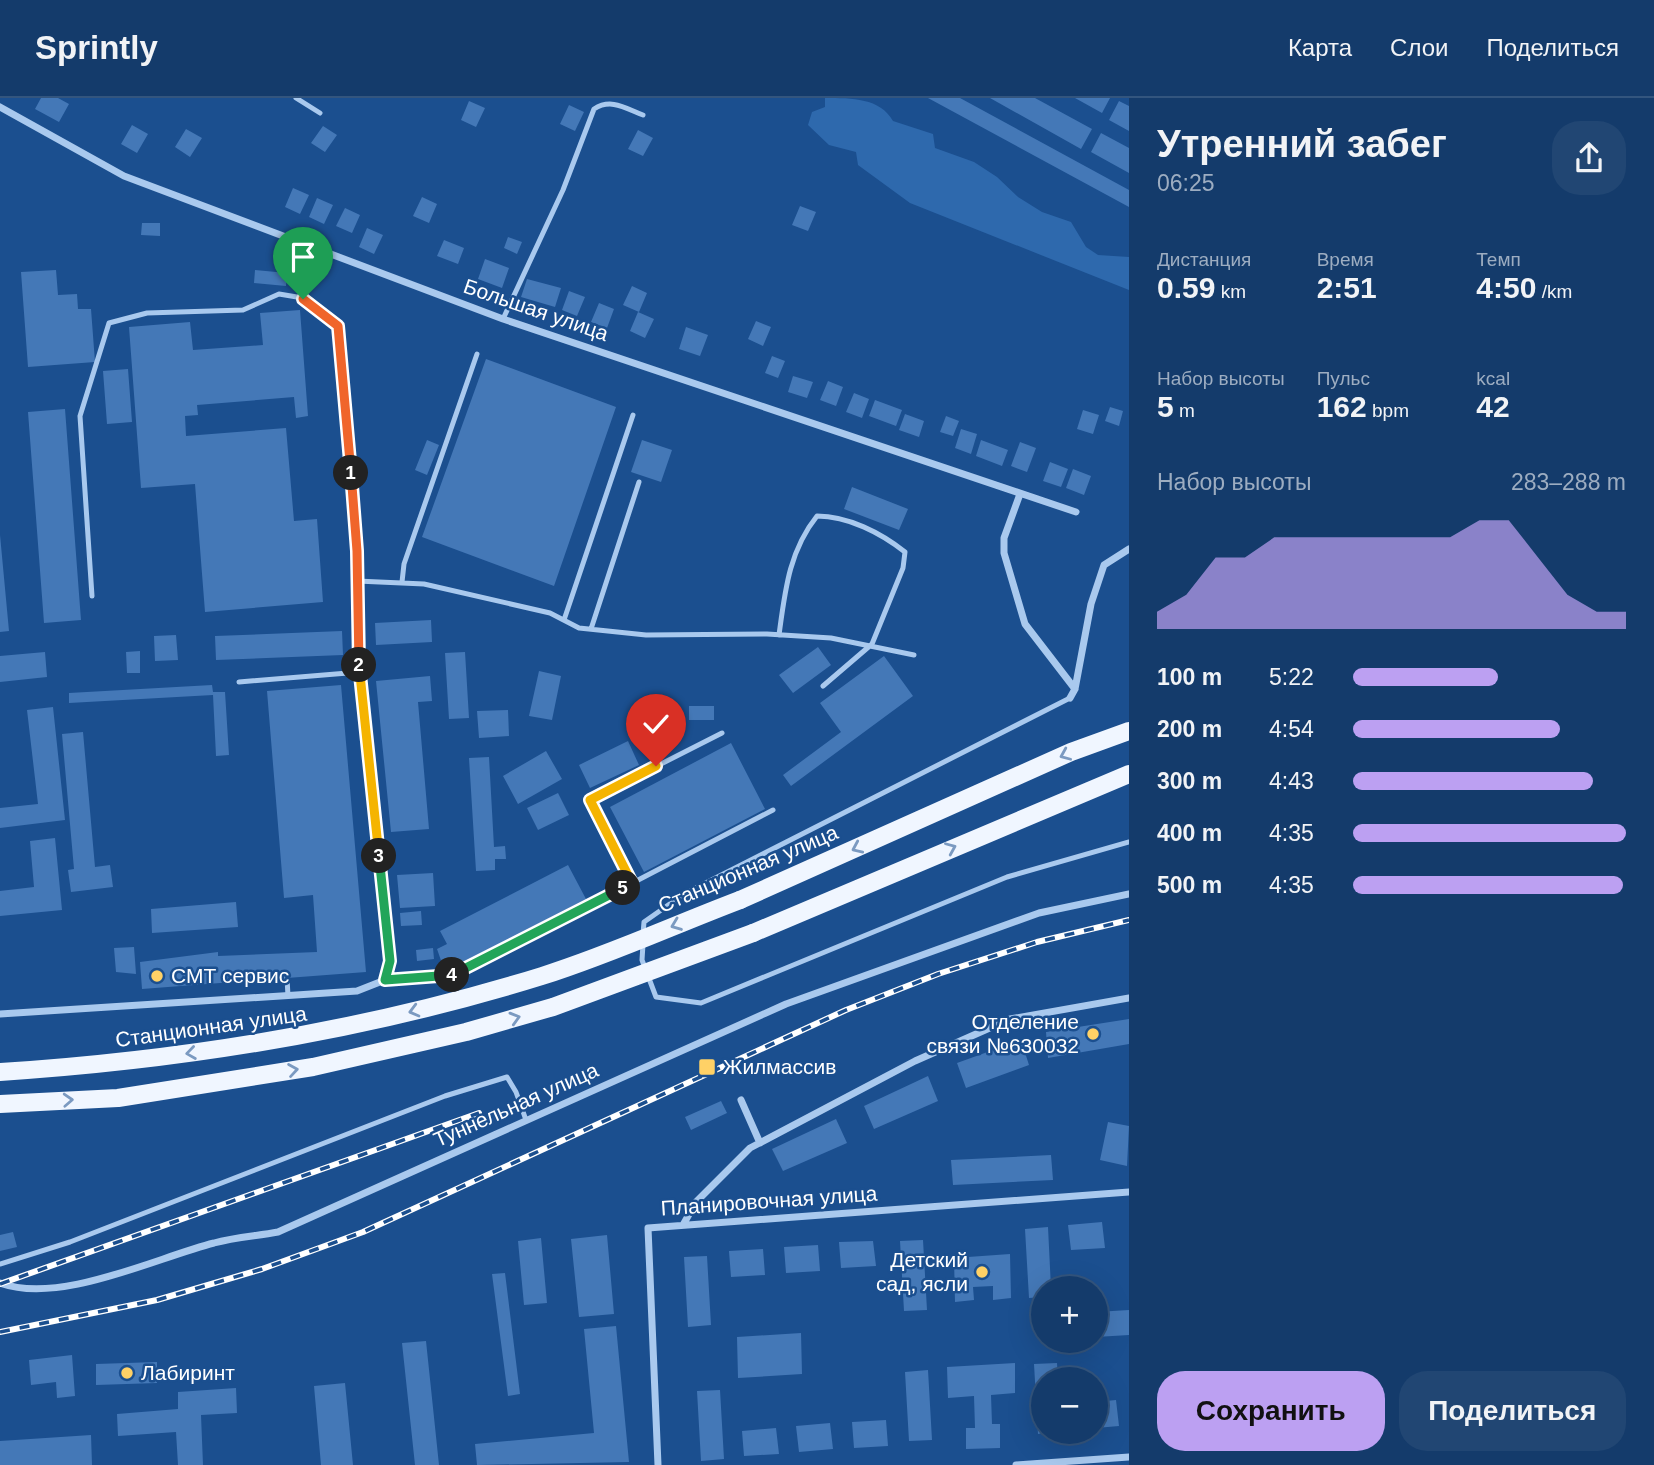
<!DOCTYPE html>
<html lang="ru">
<head>
<meta charset="utf-8">
<style>
  body { margin:0; font-family:Helvetica,sans-serif; background:#214673; color:#f1f3f6; height:100vh; display:flex; flex-direction:column; font-size:26px; white-space:nowrap }
  * { box-sizing:border-box; margin:0 }
  p { font-size:23px; color:#9dadc1 }
  .icon { flex:none; width:38px; height:38px; fill:none; stroke:currentColor; stroke-width:2; stroke-linecap:round; stroke-linejoin:round }
  .map { position:relative; flex:1; overflow:hidden }
  .details { display:flex; flex-direction:column; background:#143b6b; width:525px }
  .details>* { flex:none }
  .tools { position:absolute; left:1031px; top:1178px; display:grid; gap:14px }
  .tools a { display:grid; place-items:center; width:77px; height:77px; border-radius:50%; background:#143b6b; box-shadow:0 7px 28px #0002,0 0 0 2px #33557e; font-size:35px }
  .pin { position:absolute; display:grid; place-items:center; width:60px; height:60px; color:#fff; margin:-72px -30px; border-radius:50% 50% 50% 0; rotate:-45deg; box-shadow:0 0 7px #0007 }
  .pin .icon { rotate:45deg }
  .km { position:absolute; width:35px; height:35px; margin:-18px; border-radius:50%; background:#222; color:#fff; font-size:19px; line-height:35px; text-align:center }
  .round { display:grid; place-items:center; flex:none; width:74px; height:74px; border-radius:28px; background:#214673 }
  .summary { display:flex; align-items:center; justify-content:space-between; height:119px; padding:0 28px }
  h1 { font-size:38px; font-weight:700; line-height:52px }
  .figures { display:grid; grid-template-columns:repeat(3,1fr); gap:10px; height:119px; padding:7px 28px }
  .figures div { display:grid; align-content:center }
  .figures b { font-size:30px; font-weight:700 }
  .figures small { font-size:19px; font-weight:400 }
  .figures p { font-size:19px }
  .chart { height:196px; padding:14px 28px }
  .chart p { display:flex; justify-content:space-between }
  .chart svg { width:100%; height:126px; margin-top:7px; fill:#bca0f2; opacity:.7 }
  .button { display:flex; gap:14px; margin-top:auto; padding:14px 28px }
  .button a { flex:1; height:80px; border-radius:28px; background:#bca0f2; color:#111; font-size:28px; font-weight:700; line-height:80px; text-align:center }
  .button a+a { background:#214673; color:#f1f3f6 }
  ul { padding:0 28px; list-style:none; font-size:23px }
  li { display:grid; grid-template-columns:112px 84px 1fr; align-items:center; height:52px }
  li i { height:18px; border-radius:9px; background:#bca0f2 }
  header { display:flex; align-items:center; gap:42px; box-sizing:border-box; height:98px; padding:0 35px; background:#143b6b; border-bottom:2px solid #33557e }
  header strong { font-size:33px }
  nav { display:flex; gap:38px; margin-inline-start:auto; font-size:24px }
  main { display:flex; flex:1; min-height:0 }
  .map>svg:first-child { display:block }
</style>
</head>
<body>
<header>
<strong>Sprintly</strong>
<nav><a>Карта</a><a>Слои</a><a>Поделиться</a></nav>
</header>
<main>
<div class="map">
<svg width="1129" height="1367" viewBox="0 0 1129 1367">
  <rect width="100%" height="100%" fill="#1b4f8f"/>
  <path fill="#2e69ad" d="M825,0C852,0 880,0 893,23L933,36L935,50L974,64L997,79L1018,99L1042,114L1071,124L1086,149L1098,157L1129,159V192L910,105L858,67L856,54L829,47L808,27L812,14L825,9Z"/>
  <path fill="#4478b7" d="M41,0H58L69,6L59,24L35,11Z
    M928,0H960L1129,92V109Z
    M990,0H1035L1092,31L1081,51Z
    M1075,0H1110L1102,15Z
    M469,3L485,10L476,29L461,22Z
    M1119,3L1129,8V33L1109,22Z
    M569,7L584,14L575,33L560,26Z
    M132,27L148,36L137,55L121,46Z
    M323,28L337,37L325,54L311,45Z
    M186,31L202,40L190,59L175,49Z
    M638,32L653,40L643,58L628,51Z
    M1101,35L1129,50V75L1091,54Z
    M293,90L309,97L300,116L285,109Z
    M422,99L437,106L429,125L413,118Z
    M317,100L333,107L324,126L309,119Z
    M800,108L816,114L808,133L792,127Z
    M345,110L360,117L352,135L336,128Z
    M142,125H160V138L141,137Z
    M367,130L383,137L374,156L359,149Z
    M508,139L522,144L517,156L504,150Z
    M444,142L464,150L458,166L437,158Z
    M485,161L509,170L502,190L478,181Z
    M56,172L58,197L77,196L78,211H91L95,264L28,269L21,174Z
    M255,172L287,175L286,188L254,185Z
    M527,181L561,190L555,209L521,199Z
    M632,188L647,195L639,214L623,207Z
    M569,193L585,199L577,218L562,212Z
    M599,205L614,211L607,230L591,224Z
    M300,212L308,318L296,320L294,299L197,307L198,317L185,318L186,338L286,330L294,423L317,421L323,504L205,514L195,386L141,390L129,229L190,224L193,252L263,247L260,215Z
    M638,214L654,221L645,240L630,233Z
    M756,223L771,229L763,248L748,241Z
    M686,229L708,237L700,258L679,251Z
    M772,258L785,263L778,280L765,275Z
    M486,261L616,309L554,488L422,439Z
    M128,271L132,324L107,326L103,273Z
    M793,278L813,284L807,300L788,294Z
    M828,283L843,289L836,308L820,302Z
    M854,295L869,301L862,320L846,314Z
    M875,302L902,312L896,328L869,318Z
    M1110,309L1123,313L1119,328L1105,323Z
    M65,311L81,522L44,525L28,314Z
    M1083,312L1099,317L1093,336L1077,331Z
    M905,316L924,323L919,339L899,332Z
    M946,318L959,323L953,338L940,334Z
    M961,331L977,336L971,356L955,350Z
    M427,342L439,347L427,377L415,372Z
    M642,342L672,352L661,384L631,374Z
    M981,342L1008,352L1002,368L976,358Z
    M1020,344L1036,350L1027,374L1011,368Z
    M1050,364L1068,371L1061,389L1043,383Z
    M1073,371L1091,378L1084,397L1066,390Z
    M852,389L908,411L899,432L844,411Z
    M0,437L9,533L0,534Z
    M431,522L432,544L376,547L375,525Z
    M342,533L343,557L216,562L215,538Z
    M176,537L178,562L155,563L154,538Z
    M818,549L831,567L793,595L779,577Z
    M140,553V575H127L126,554Z
    M45,554L47,579L0,584V558Z
    M465,554L469,620L449,621L445,555Z
    M884,558L913,598L791,688L783,677L841,634L820,605Z
    M539,573L561,578L552,622L529,618Z
    M430,578L432,603L418,604L429,731L391,734L376,583Z
    M212,587L213,594H225L229,657L216,658L213,597L69,605V595Z
    M341,587L366,874L142,891L140,864L218,854V858L317,854L313,797L284,800L267,593Z
    M689,608H714V622H689Z
    M53,609L65,722L0,730V710L38,706L27,612Z
    M508,612L509,638L479,640L477,613Z
    M83,634L95,769L110,767L113,789L71,794L68,772L74,771L62,636Z
    M628,643L639,667L590,690L579,667Z
    M731,645L765,711L644,774L610,709Z
    M546,653L562,681L518,706L503,678Z
    M489,659L494,749L505,748L506,761H495V772L476,773L469,660Z
    M558,695L569,717L538,732L527,710Z
    M55,740L62,812L0,818V793L34,789L30,743Z
    M568,767L586,801L445,874L437,851L447,846L440,833Z
    M433,775L435,808L400,810L397,777Z
    M236,804L238,829L152,835L151,811Z
    M421,813L422,827L401,828L400,815Z
    M134,849L136,876L116,874L114,850Z
    M433,850L434,861L417,863L416,852Z
    M1129,921V946L1048,960L1046,934Z
    M1021,942L1029,967L966,990L957,965Z
    M928,978L938,1003L874,1031L864,1008Z
    M721,1003L727,1015L691,1032L685,1019Z
    M836,1021L847,1045L783,1073L772,1051Z
    M1108,1024L1129,1028L1127,1068L1100,1062Z
    M1051,1057L1053,1082L953,1087L951,1062Z
    M1102,1124L1105,1150L1071,1152L1068,1127Z
    M1048,1129L1051,1190H1043V1199L1029,1200L1025,1131Z
    M13,1134L17,1149L0,1153V1137Z
    M607,1137L614,1216L579,1219L571,1141Z
    M541,1140L547,1205L524,1207L518,1143Z
    M923,1142L927,1212L904,1213L900,1143Z
    M873,1143L876,1168L841,1170L839,1144Z
    M818,1147L820,1173L786,1175L784,1149Z
    M763,1151L765,1177L731,1179L729,1153Z
    M1010,1156L1011,1200L993,1202V1188L973,1189L974,1202L955,1204L954,1160Z
    M707,1158L711,1227L688,1229L684,1159Z
    M505,1175L520,1296L508,1298L492,1176Z
    M1129,1212V1237L1096,1239V1214Z
    M616,1228L629,1364L477,1367L475,1346L594,1335L584,1231Z
    M801,1235L802,1276L738,1280L737,1239Z
    M426,1243L439,1367H415L402,1245Z
    M72,1257L75,1298L57,1300L56,1284L31,1287L29,1262Z
    M157,1264V1285L96,1287V1266Z
    M1015,1265V1295L991,1297L992,1326H1000V1350L966,1351V1330H975L974,1298L948,1300L947,1269Z
    M1057,1265L1058,1281H1043V1335L1038,1336L1034,1266Z
    M928,1272L932,1342L909,1343L905,1274Z
    M345,1285L353,1367H321L314,1288Z
    M236,1290L237,1315L201,1317L203,1367H178L176,1334L118,1338L117,1316L178,1311V1294Z
    M720,1292L724,1361L701,1363L697,1293Z
    M1116,1302L1119,1328L1096,1330V1304Z
    M886,1322L888,1348L854,1350L852,1324Z
    M830,1325L833,1351L799,1354L796,1328Z
    M776,1330L779,1356L744,1358L742,1333Z
    M91,1337L92,1367H0V1343Z"/>
  <g fill="none" stroke-linecap="round" stroke-linejoin="round">
    <path stroke="#a9c9ee" stroke-width="5" d="M296,0L320,15
      M503,221L563,92L594,11C611,0 625,10 643,17
      M357,483L424,486L550,515L579,530L646,537L767,536L831,540L914,557
      M402,484L404,466L477,256
      M92,498L80,318L109,225L147,215L243,212L279,196L303,200L338,228L357,453V545
      M564,522L633,317
      M591,531L639,384
      M779,537C785,493 789,453 817,418C848,418 881,435 905,454L903,470L872,546L823,588
      M239,584L360,574
      M632,785L590,702L722,635
      M643,836L644,824L684,796L1070,600
      M643,846L642,862L656,899L701,905L1007,779L1129,744
      M287,880L288,898
      M385,882L459,875L773,712
      M0,1166L70,1144L445,998L507,979L516,994L526,1022"/>
    <path stroke="#a9c9ee" stroke-width="7" d="M0,9L124,78L503,221L1076,414
      M1020,396L1004,440V455L1025,526L1075,591
      M1070,600L1075,591L1091,506L1104,467L1129,451
      M0,916L357,893L385,882L390,863L357,545
      M741,1002L760,1045
      M683,1127L696,1104L750,1050L915,963L1010,921L1129,900
      M0,1185C60,1207 155,1160 214,1145C235,1139 257,1138 278,1134L786,906L1039,815L1129,796
      M658,1367L648,1130L1129,1094
      M1016,1367L1129,1359"/>
    <path stroke="#f0f6ff" stroke-width="18" d="M740,802L1071,654L1129,633
      M753,835L1129,676"/>
    <g stroke="#fff" stroke-width="6">
      <path id="rail" d="M0,1186L479,1015
        M0,1234L157,1202L262,1171L363,1134L846,912L938,876L1037,844L1129,822"/>
    </g>
    <use href="#rail" stroke="#1b4f8f" stroke-width="3.5" stroke-dasharray="10" stroke-linecap="butt"/>
    <path stroke="#f0f6ff" stroke-width="18" d="M0,974C184,962 365,933 542,878C609,857 674,827 740,802
      M0,1006L118,1000L313,969L466,934L553,909L753,835"/>
  </g>
  <defs><path id="oneway-chevron" d="M-2-3.5L2.5 0L-2 3.5" fill="none" stroke-width="1.6" stroke-linecap="round" stroke-linejoin="round" transform="scale(1.75)"/></defs>
  <g stroke="#7b9ac1">
    <use href="#oneway-chevron" transform="translate(1065 657) rotate(157)"/>
    <use href="#oneway-chevron" transform="translate(857 750) rotate(156)"/>
    <use href="#oneway-chevron" transform="translate(951 750) rotate(-23)"/>
    <use href="#oneway-chevron" transform="translate(676 827) rotate(159)"/>
    <use href="#oneway-chevron" transform="translate(414 913) rotate(165)"/>
    <use href="#oneway-chevron" transform="translate(515 920) rotate(-16)"/>
    <use href="#oneway-chevron" transform="translate(191 955) rotate(172)"/>
    <use href="#oneway-chevron" transform="translate(293 972) rotate(-9)"/>
    <use href="#oneway-chevron" transform="translate(68 1002) rotate(-3)"/>
  </g>
  <g fill="none" stroke-linecap="round" stroke-linejoin="round">
    <g stroke="#fff" stroke-width="14">
      <path id="split-1" d="M303,201L338,228L351,375"/>
    </g>
    <g stroke="#fff" stroke-width="14">
      <path id="split-2" d="M351,375L357,453L359,567"/>
    </g>
    <g stroke="#fff" stroke-width="14">
      <path id="split-3" d="M359,567L379,758"/>
    </g>
    <g stroke="#fff" stroke-width="14">
      <path id="split-4" d="M379,758L390,863L385,882L452,877"/>
    </g>
    <g stroke="#fff" stroke-width="14">
      <path id="split-5" d="M452,877L623,790"/>
    </g>
    <g stroke="#fff" stroke-width="14">
      <path id="split-6" d="M623,790L632,785L590,702L656,668"/>
    </g>
    <use href="#split-1" stroke="#f0652b" stroke-width="9"/>
    <use href="#split-2" stroke="#f0652b" stroke-width="9"/>
    <use href="#split-3" stroke="#f5b400" stroke-width="9"/>
    <use href="#split-4" stroke="#22a559" stroke-width="9"/>
    <use href="#split-5" stroke="#22a559" stroke-width="9"/>
    <use href="#split-6" stroke="#f5b400" stroke-width="9"/>
  </g>
  <g fill="#ffd166" stroke="#1b4f8f" stroke-width="2.5">
    <circle cx="157" cy="878" r="7"/>
    <circle cx="1093" cy="936" r="7"/>
    <rect x="698" y="960" width="18" height="18" rx="3.5"/>
    <circle cx="982" cy="1174" r="7"/>
    <circle cx="127" cy="1275" r="7"/>
  </g>
  <g text-anchor="middle" stroke-width="5" stroke-linejoin="round" paint-order="stroke">
    <g font-size="21" fill="#fff" stroke="#1b4f8f">
      <text transform="translate(536 212) rotate(19)" y="7">Большая улица</text>
      <text transform="translate(748 771) rotate(-23)" y="7">Станционная улица</text>
      <text transform="translate(211 929) rotate(-8)" y="7">Станционная улица</text>
      <text transform="translate(516 1007) rotate(-24)" y="7">Туннельная улица</text>
      <text transform="translate(769 1103) rotate(-4)" y="7">Планировочная улица</text>
    </g>
    <g font-size="21" fill="#fff" stroke="#1b4f8f" text-anchor="start">
      <text x="171" y="885">СМТ сервис</text>
      <text x="1079" y="931" text-anchor="end">Отделение<tspan x="1079" dy="24">связи №630032</tspan></text>
      <text x="723" y="976">Жилмассив</text>
      <text x="968" y="1169" text-anchor="end">Детский<tspan x="968" dy="24">сад, ясли</tspan></text>
      <text x="141" y="1282">Лабиринт</text>
    </g>
  </g>
</svg>
<div class="tools">
<a>+</a>
<a>−</a>
</div>
<div class="pin" style="left:303px;top:201px;background:#1e9e55"><svg class="icon" aria-label="arrive" viewBox="0 0 24 24"><path d="M6 21V4h12l-3 4 3 4H6"/></svg></div>
<div class="pin" style="left:656px;top:668px;background:#d93025"><svg class="icon" aria-label="check" viewBox="0 0 24 24"><path d="M5 12l5 5 9-10"/></svg></div>
<b class="km" style="left:351px;top:375px">1</b>
<b class="km" style="left:359px;top:567px">2</b>
<b class="km" style="left:379px;top:758px">3</b>
<b class="km" style="left:452px;top:877px">4</b>
<b class="km" style="left:623px;top:790px">5</b>
</div>
<section class="details">
<div class="summary"><div><h1>Утренний забег</h1><p>06:25</p></div><a class="round"><svg class="icon" aria-label="share" viewBox="0 0 24 24"><path d="M12 15V3M7 8l5-5 5 5M5 13v7h14v-7"/></svg></a></div>
<div class="figures">
<div><p>Дистанция</p><b>0.59<small> km</small></b></div>
<div><p>Время</p><b>2:51</b></div>
<div><p>Темп</p><b>4:50<small> /km</small></b></div>
</div>
<div class="figures">
<div><p>Набор высоты</p><b>5<small> m</small></b></div>
<div><p>Пульс</p><b>162<small> bpm</small></b></div>
<div><p>kcal</p><b>42</b></div>
</div>
<div class="chart"><p><span>Набор высоты</span>283–288 m</p>
<svg viewBox="0 0 160 44" preserveAspectRatio="none"><path d="M0 44V38L10 32L20 19L30 19L40 12L50 12L60 12L70 12L80 12L90 12L100 12L110 6L120 6L130 19L140 32L150 38L160 38V44z"/></svg>
</div>
<ul>
<li><b>100 m</b>5:22<i style="width:53%"></i></li>
<li><b>200 m</b>4:54<i style="width:76%"></i></li>
<li><b>300 m</b>4:43<i style="width:88%"></i></li>
<li><b>400 m</b>4:35<i style="width:100%"></i></li>
<li><b>500 m</b>4:35<i style="width:99%"></i></li>
</ul>
<div class="button"><a>Сохранить</a><a>Поделиться</a></div>
</section>
</main>
</body>
</html>
